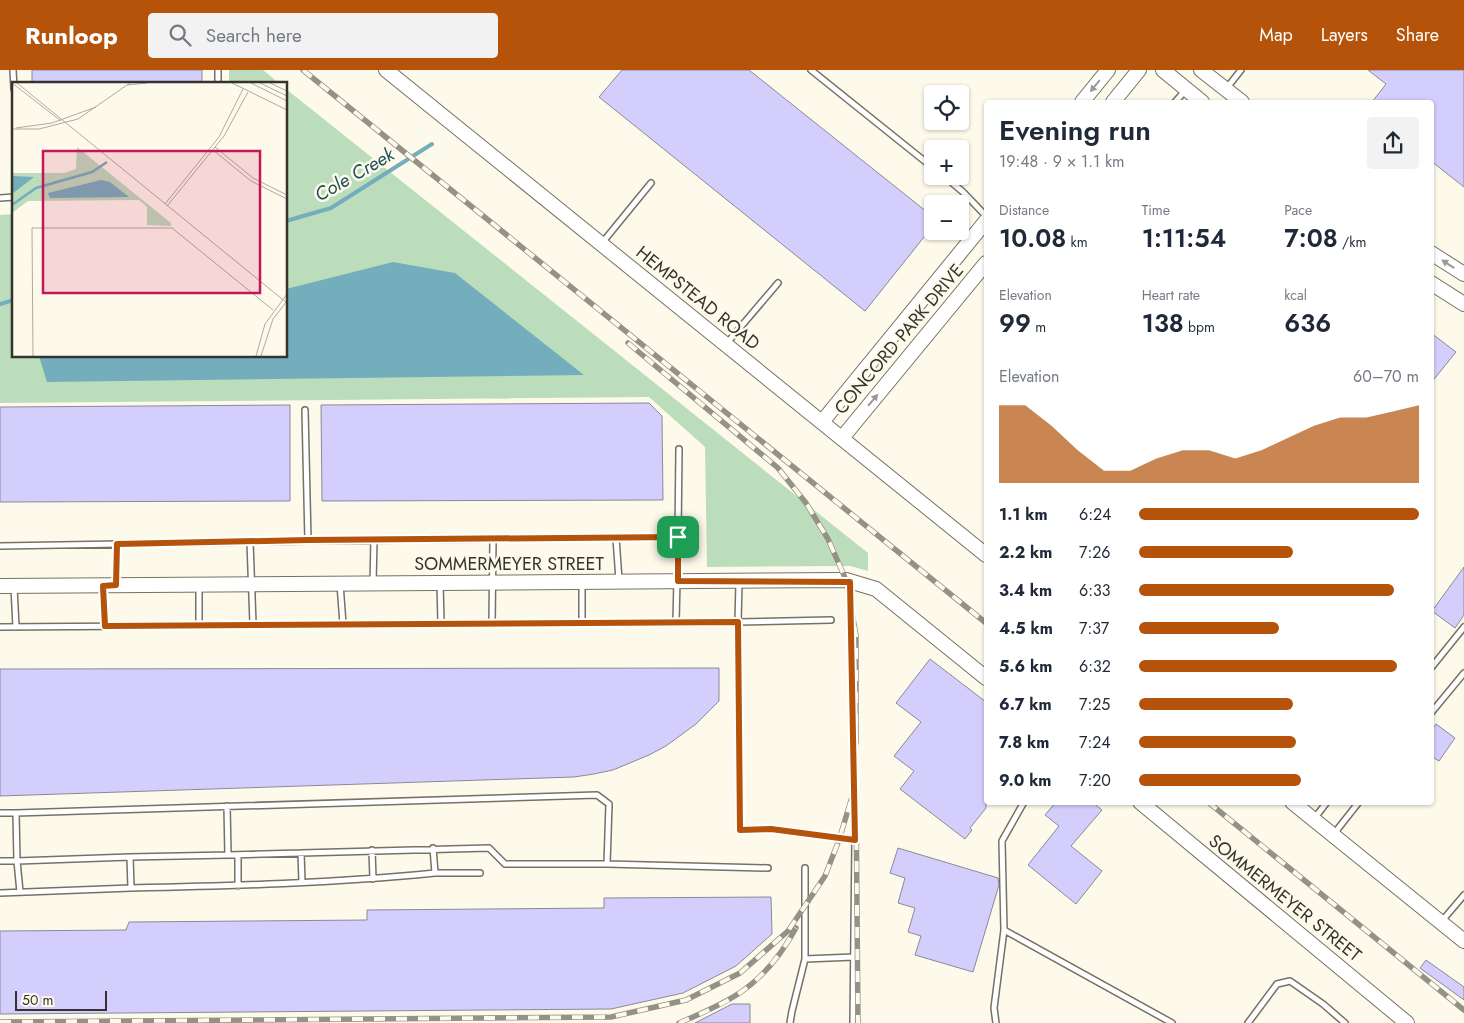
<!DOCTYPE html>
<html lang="en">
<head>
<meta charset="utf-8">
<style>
  body { margin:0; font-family:Jost,sans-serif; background:#f2f2f3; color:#1f2937; height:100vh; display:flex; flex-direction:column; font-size:19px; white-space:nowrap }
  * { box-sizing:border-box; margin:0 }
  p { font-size:16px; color:#747a83 }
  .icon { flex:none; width:28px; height:28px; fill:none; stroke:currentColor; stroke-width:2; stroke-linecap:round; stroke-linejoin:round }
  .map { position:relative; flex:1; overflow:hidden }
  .drawer { position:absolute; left:984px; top:30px; width:450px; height:705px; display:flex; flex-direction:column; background:#fff; border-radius:5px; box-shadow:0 1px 4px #0004 }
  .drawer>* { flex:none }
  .fabs { position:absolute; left:924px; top:15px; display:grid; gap:10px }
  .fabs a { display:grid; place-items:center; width:45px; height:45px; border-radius:5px; background:#fff; box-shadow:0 1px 4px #0004; font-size:25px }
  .scale { position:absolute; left:15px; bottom:12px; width:92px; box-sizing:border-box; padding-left:5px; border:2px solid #35332d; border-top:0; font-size:14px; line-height:18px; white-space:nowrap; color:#35332d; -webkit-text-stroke:4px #fefaeb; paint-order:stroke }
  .pin { position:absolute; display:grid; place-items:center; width:42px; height:42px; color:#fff; margin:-21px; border-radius:10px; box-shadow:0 2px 8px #0006 }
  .round { display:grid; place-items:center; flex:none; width:52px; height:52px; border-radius:5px; background:#f2f2f3 }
  .headline { display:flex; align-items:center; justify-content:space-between; height:85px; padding:0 15px }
  h1 { font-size:28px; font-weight:600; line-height:38px }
  .stats { display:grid; grid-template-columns:repeat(3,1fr); gap:8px; height:85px; padding:5px 15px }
  .stats div { display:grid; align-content:center }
  .stats b { font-size:25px; font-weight:600 }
  .stats small { font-size:14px; font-weight:400 }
  .stats p { font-size:14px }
  .chart { height:140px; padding:10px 15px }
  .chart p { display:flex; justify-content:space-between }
  .chart svg { width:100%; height:90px; margin-top:5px; fill:#b45309; opacity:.7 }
  ul { padding:0 15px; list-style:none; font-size:16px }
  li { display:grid; grid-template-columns:80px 60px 1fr; align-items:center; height:38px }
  li i { height:12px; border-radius:6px; background:#b45309 }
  header { display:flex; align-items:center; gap:30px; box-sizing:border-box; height:70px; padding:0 25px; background:#b45309; color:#fff }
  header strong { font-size:24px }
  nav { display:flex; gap:28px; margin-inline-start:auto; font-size:18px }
  .search { width:350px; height:45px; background:#f2f2f3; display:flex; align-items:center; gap:12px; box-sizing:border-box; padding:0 18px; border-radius:5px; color:#747a83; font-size:19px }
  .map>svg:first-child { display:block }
</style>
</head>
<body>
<header>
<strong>Runloop</strong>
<div class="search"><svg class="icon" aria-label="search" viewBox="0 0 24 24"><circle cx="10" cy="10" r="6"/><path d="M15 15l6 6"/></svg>Search here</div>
<nav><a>Map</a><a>Layers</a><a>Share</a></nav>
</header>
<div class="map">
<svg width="1464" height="953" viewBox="0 0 1464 953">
  <rect width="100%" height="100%" fill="#fefaeb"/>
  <path fill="#bcddbb" d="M229,0H263L280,14H229Z
    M286,19L868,483V501L850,496L707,497L705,377L649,327L0,333V145L14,144V286H286Z"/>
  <path fill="#74aebc" d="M393,192L455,203L584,305L47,312L39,286H286V219Z"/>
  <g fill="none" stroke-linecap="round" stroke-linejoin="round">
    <path stroke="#74aebc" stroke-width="4" d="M286,151L331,138L432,74
      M0,234L14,230"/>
  </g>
  <path fill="#d4cefc" stroke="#8a8996" d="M32,0H202V14H32Z
    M622,0H749L932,146V157L865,241L599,27Z
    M1368,0H1464V117L1431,91V32H1372L1386,14Z
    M1431,263L1456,282L1431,313Z
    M649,333L662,346L663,430L322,431L321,335Z
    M290,335V431L0,432V337Z
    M1464,497V545L1455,558L1432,541Z
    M930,589L986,632V738L970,758L972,760L965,769L900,719L914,701L894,686L921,652L896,633Z
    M719,598V631L696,654L666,676L649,685L613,700L594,704L574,707L0,726V599Z
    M1436,654L1455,668L1439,691L1431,686V661Z
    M1056,732H1092L1102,740L1071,776L1102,801L1076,834L1028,795L1059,756L1045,745Z
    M898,778L998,808L999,815L973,902L915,885L921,866L908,862L915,838L898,833L905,808L890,803Z
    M771,827L772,864L736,896L683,923L611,939L0,944V861L126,860L129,852L367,850V840L604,838V828Z
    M1426,890L1464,917V930L1420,898Z
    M732,934H750V953H695Z"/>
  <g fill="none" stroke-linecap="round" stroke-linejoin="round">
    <g stroke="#757164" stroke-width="8">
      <path id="lane" d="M13,0L14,19
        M218,0V14
        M811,0L932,97
        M1226,19L1241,0
        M1175,32L1186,20
        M944,106L963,122L986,146
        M0,128L14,127
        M602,173L651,113
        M727,273L778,213
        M305,340L308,471
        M616,468L619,510
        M250,472L253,554
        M0,476L308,471L678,467L679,379
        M582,512V552
        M373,513L374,470
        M440,513L441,553
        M340,514L343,554
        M850,514L855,770L853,953
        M117,515V474
        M199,515V554
        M103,516L105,556
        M14,517L16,557
        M831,550L738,552L740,760L771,759L855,770
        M676,552L678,467
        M492,553L493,469
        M0,557L738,552L739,513
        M1431,598L1464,557
        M1431,643L1464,603
        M0,743H16
        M1314,749L1327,732
        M1333,765L1359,732
        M433,778L435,803H480
        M372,780L373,809
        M301,783L302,812
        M228,785L489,778L505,794H607
        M238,785V816
        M0,791H17L16,743L597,725L609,734L607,794L768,798
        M805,798V889L854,887
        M131,818C232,816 334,813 435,803
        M20,822L17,791L130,787
        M0,823L131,818L130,787L228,785L227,736
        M1441,852L1464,825
        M1004,860L1172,953
        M790,953L792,941L805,889
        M996,953L994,938L1004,860L1002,771L1024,732
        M1248,953L1277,914L1290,911L1323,934L1345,953"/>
    </g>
    <g stroke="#757164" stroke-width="16">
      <path id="secondary" d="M386,0C586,162 786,323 986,485
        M1163,0L1202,32
        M1201,0L1242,32
        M1082,32L1108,0
        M1113,32L1139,0
        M1431,183L1464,204
        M1431,213L1464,234
        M822,352L986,151
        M842,368L986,193
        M0,516L846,510L876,519L986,608
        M1140,732L1407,953
        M1292,732L1464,871"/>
    </g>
    <use href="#lane" stroke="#fff" stroke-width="5"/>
    <use href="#secondary" stroke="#fff" stroke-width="14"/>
    <g stroke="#949187" stroke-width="5.5">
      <path id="rail" d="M303,0L986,553
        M628,273L778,398L806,433L828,469L846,510L856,565V673
        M856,725L858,953
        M1208,732L1464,940
        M0,952L611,947L686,930L740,903L788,861L825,806L839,770L852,727L856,666
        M679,953C700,944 722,935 741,922C764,906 783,882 796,858"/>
    </g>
    <use href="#rail" stroke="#fefaeb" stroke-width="4" stroke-dasharray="11" stroke-linecap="butt"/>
  </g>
  <defs><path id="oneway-solid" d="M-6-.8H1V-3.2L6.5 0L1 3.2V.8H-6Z" transform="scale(1.25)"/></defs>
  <g fill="#9a9996">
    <use href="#oneway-solid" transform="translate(1095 16) rotate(129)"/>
    <use href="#oneway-solid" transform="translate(1448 194) rotate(-147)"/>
    <use href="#oneway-solid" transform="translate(873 330) rotate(-50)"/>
  </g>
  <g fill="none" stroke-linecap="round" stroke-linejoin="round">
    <g stroke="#fff" stroke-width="10">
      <path id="route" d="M678,467V511L850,512L855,770L771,759L740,760L738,552L105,556L103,516L116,515L117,474L308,470Z"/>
    </g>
    <use href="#route" stroke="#b45309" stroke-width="6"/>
  </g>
  <g text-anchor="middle" stroke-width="5" stroke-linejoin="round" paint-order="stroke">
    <g font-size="18" fill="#35332d" stroke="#fefaeb">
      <text transform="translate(698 228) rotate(39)" y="6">HEMPSTEAD ROAD</text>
      <text transform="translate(899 269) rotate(-50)" y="6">CONCORD PARK DRIVE</text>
      <text x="509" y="500">SOMMERMEYER STREET</text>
      <text transform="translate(1285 828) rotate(39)" y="6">SOMMERMEYER STREET</text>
    </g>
    <g font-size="19" font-style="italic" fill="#20535e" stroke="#fefaeb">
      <text transform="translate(354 104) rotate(-30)" y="7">Cole Creek</text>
    </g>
  </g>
  <g transform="translate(12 12)">
    <rect width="275" height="275" fill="#fefaeb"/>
    <path d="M65,65L159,141V144L135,143V125L127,118L16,119L0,131V91H52L64,87Z" fill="#bcddbb"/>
    <path d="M0,95L1,94L22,95L0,112ZM89,98L98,100L117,115L38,116L36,111Z" fill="#74aebc"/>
    <path fill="none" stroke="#74aebc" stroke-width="2.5" d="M0,123L24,106L80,90L95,80"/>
    <path fill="none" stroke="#aeaa9f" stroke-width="1" d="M0,1L49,39M5,1L275,221M220,1L275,28M239,1L275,19M248,1L275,14M258,1L275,9M115,3L135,1M4,46L40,41L84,25M0,47H27L66,37L118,1M203,65L241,96L275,113M201,68L239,99L275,117M153,122L207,55L231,7M155,124L212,54L236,10M21,274L20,146H160L261,228M244,274L253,242L275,212M249,274L261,237L275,219"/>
    <path fill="#c2185b" fill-opacity="0.15" stroke="#c2185b" stroke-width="2.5" d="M31,69H248V211H31Z"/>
    <rect width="275" height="275" fill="none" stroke="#35332d" stroke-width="2.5"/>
  </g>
</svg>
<div class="fabs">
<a><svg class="icon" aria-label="locate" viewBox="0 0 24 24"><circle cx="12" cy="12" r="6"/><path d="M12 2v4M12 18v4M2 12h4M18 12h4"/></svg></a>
<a>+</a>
<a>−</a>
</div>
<div class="scale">50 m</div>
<div class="pin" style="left:678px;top:467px;background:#1e9e55"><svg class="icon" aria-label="arrive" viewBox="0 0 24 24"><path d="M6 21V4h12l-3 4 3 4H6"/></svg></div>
<section class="drawer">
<div class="headline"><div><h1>Evening run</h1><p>19:48 · 9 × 1.1 km</p></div><a class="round"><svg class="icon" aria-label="share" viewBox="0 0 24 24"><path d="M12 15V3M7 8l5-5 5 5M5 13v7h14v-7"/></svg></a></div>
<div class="stats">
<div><p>Distance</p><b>10.08<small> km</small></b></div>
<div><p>Time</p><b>1:11:54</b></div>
<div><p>Pace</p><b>7:08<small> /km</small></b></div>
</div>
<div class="stats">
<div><p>Elevation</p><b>99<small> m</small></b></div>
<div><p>Heart rate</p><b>138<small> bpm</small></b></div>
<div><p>kcal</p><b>636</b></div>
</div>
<div class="chart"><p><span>Elevation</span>60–70 m</p>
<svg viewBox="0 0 160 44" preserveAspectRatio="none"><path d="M0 44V6L10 6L20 16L30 28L40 38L50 38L60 32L70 28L80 28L90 32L100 28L110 22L120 16L130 12L140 12L150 9L160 6V44z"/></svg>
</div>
<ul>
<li><b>1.1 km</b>6:24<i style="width:100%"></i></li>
<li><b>2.2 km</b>7:26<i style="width:55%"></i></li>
<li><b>3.4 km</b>6:33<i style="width:91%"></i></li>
<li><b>4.5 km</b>7:37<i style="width:50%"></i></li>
<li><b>5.6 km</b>6:32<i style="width:92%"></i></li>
<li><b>6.7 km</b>7:25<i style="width:55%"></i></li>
<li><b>7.8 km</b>7:24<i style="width:56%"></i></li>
<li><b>9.0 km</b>7:20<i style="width:58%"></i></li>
</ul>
</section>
</div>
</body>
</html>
